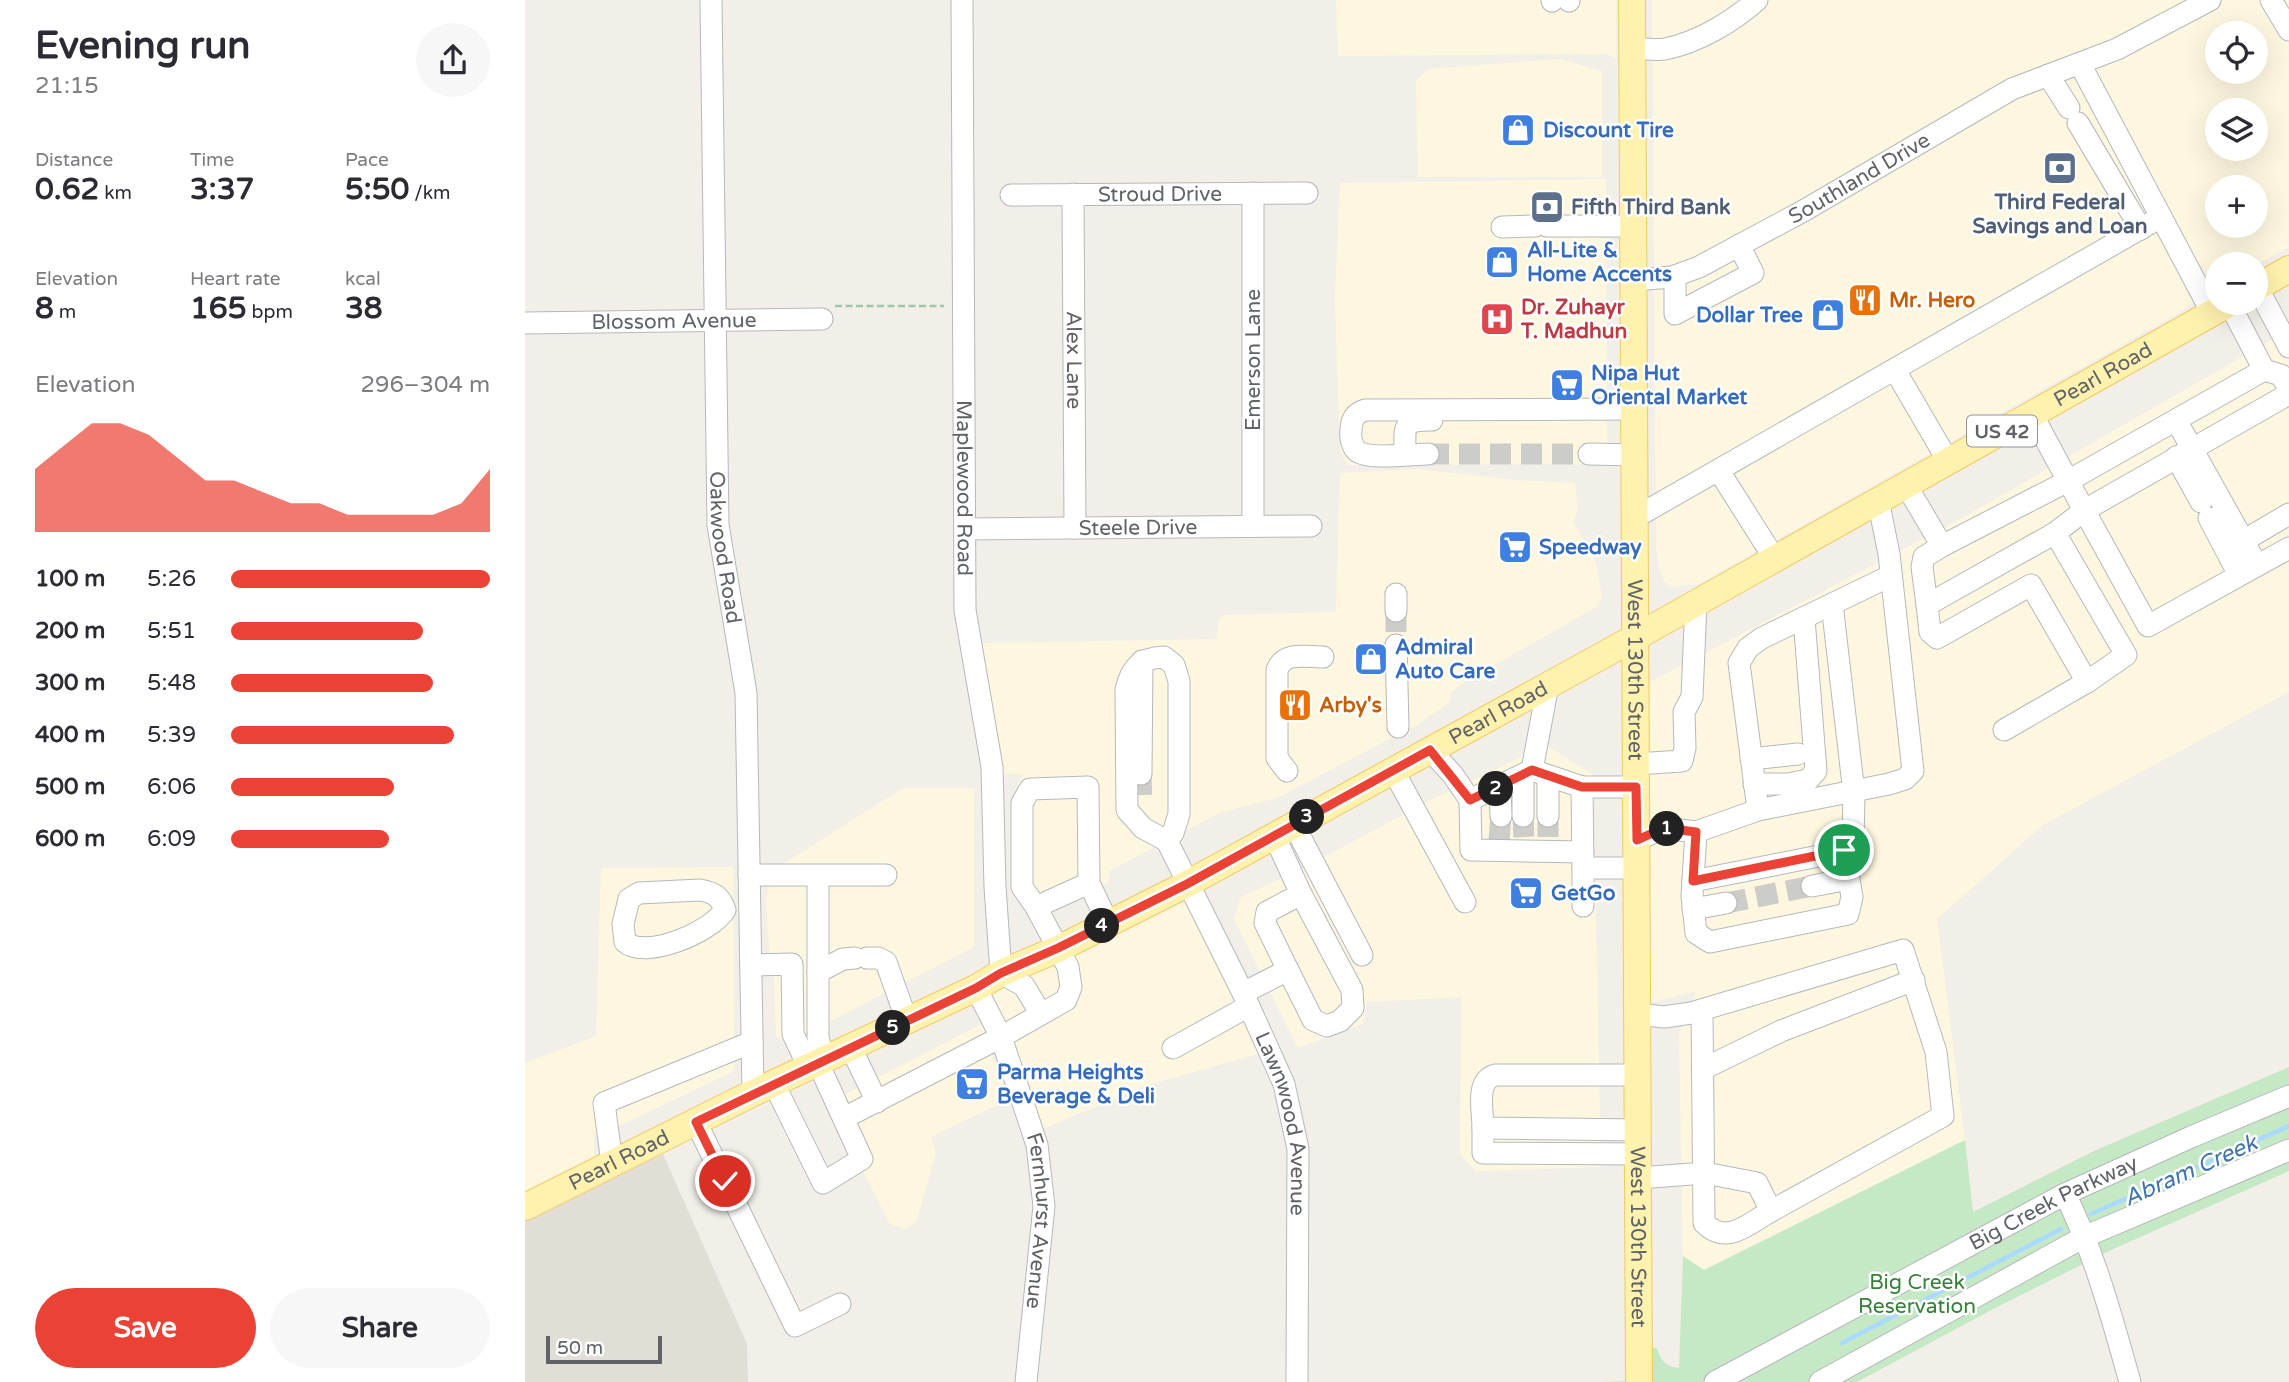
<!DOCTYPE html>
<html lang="en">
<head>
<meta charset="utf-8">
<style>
  body { margin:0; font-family:"Varela Round",sans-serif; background:#f7f7f7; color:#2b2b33; height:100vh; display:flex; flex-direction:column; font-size:26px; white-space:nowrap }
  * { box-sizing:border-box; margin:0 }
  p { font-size:23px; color:#7c7c81 }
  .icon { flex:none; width:38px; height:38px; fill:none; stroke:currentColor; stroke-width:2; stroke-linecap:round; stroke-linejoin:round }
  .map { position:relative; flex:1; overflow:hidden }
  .details { display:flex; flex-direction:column; background:#fff; width:525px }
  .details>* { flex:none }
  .controls { position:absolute; left:1680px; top:21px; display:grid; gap:14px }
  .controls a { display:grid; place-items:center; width:63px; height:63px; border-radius:50%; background:#fff; box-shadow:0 7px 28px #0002; font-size:35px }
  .scale { position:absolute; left:21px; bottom:18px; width:116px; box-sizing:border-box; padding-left:7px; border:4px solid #5f6368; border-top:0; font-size:19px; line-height:24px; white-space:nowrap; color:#5f6368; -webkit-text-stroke:5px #fff; paint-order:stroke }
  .pin { position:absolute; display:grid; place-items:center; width:60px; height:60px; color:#fff; margin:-30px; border:4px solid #fff; border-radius:50%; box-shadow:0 2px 7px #0007 }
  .km { position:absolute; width:35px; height:35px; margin:-18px; border-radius:50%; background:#222; color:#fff; font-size:19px; line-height:35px; text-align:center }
  .round { display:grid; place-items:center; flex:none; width:74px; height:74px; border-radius:37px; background:#f7f7f7 }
  .headline { display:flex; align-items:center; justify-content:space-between; height:119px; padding:0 35px }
  h1 { font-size:38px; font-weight:700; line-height:52px }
  .metrics { display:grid; grid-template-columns:repeat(3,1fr); gap:10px; height:119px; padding:7px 35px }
  .metrics div { display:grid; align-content:center }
  .metrics b { font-size:30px; font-weight:700 }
  .metrics small { font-size:19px; font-weight:400 }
  .metrics p { font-size:19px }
  .chart { height:196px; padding:14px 35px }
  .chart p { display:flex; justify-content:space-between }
  .chart svg { width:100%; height:126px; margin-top:7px; fill:#ea4335; opacity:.7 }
  .button { display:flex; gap:14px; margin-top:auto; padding:14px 35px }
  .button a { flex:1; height:80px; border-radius:42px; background:#ea4335; color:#fff; font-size:28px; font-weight:700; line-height:80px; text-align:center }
  .button a+a { background:#f7f7f7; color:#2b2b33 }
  ul { padding:0 35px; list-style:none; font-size:23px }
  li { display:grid; grid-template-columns:112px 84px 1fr; align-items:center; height:52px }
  li i { height:18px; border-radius:9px; background:#ea4335 }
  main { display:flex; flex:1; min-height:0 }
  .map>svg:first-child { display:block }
</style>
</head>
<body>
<main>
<section class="details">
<div class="headline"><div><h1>Evening run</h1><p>21:15</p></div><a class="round"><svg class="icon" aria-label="share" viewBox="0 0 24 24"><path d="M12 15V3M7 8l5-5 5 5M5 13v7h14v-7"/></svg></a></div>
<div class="metrics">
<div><p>Distance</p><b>0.62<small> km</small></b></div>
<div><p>Time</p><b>3:37</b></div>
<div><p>Pace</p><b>5:50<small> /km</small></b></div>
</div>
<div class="metrics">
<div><p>Elevation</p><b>8<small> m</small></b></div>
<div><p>Heart rate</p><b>165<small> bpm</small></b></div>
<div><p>kcal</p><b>38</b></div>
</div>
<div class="chart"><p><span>Elevation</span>296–304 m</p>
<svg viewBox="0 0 160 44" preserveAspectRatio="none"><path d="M0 44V22L10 14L20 6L30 6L40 10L50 18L60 26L70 26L80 30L90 34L100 34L110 38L120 38L130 38L140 38L150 34L160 22V44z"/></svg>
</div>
<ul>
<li><b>100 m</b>5:26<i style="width:100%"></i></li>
<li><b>200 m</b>5:51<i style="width:74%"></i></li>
<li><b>300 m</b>5:48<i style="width:78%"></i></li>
<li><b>400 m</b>5:39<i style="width:86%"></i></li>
<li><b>500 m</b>6:06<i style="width:63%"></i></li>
<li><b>600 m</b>6:09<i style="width:61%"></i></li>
</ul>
<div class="button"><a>Save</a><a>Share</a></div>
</section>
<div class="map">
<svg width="1764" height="1382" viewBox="0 0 1764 1382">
  <rect width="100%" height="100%" fill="#f1efe8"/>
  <path fill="#fef7e0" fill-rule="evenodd" d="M811,0H1091V59L1082,54L813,56Z
    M1127,0H1764V247L1731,265L1692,264V287L1653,313L1174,584L1149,587L1140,582L1134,568L1131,548ZM1692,33H1731V72H1692ZM1692,110H1731V149H1692ZM1692,187H1731V226H1692Z
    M1034,59L1077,71V177H893L891,81L904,69Z
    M1081,179L1082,464L822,465L815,451L810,300L815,183Z
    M1764,330V692L1518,825L1412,919L1440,1140L1179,1270L1158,1256L1154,1035L1171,991L1125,1003L1121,684L1432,521Z
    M891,469L991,480L1050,483L1053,510L1048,521L1071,563L1077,597L1073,606L943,680L926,692L925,702L893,724L752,798L694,813L584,871V882L507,918L492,896L493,783L498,774H478L456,643L692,639L693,620L698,615L811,612L815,473Z
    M1021,745L1068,775L1076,1167L951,1171L935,1154L936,997L842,1002L838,1024L773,1048L709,919L716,897L775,870L898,804Z
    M378,788H449V947L263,1043L251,1036L249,972L245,961L241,899L247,871Z
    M208,867L209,1071L73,1136L69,1133V1164L0,1197V1063L71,1036L76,868Z
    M658,898L737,1053L619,1086L516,1130L463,992Z
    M457,1024L482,1100L406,1137L411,1153L391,1222L380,1229L365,1224L303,1103Z"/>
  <path fill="#e1ded6" d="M138,1154L222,1344L223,1382H0V1217Z"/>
  <path fill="#c5e8c5" d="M1764,1067V1171L1586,1250L1470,1308L1332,1382H1075L1110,1381V1348H1132C1135,1360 1141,1367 1154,1368L1158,1256L1179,1270L1440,1140L1448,1212L1569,1151Z"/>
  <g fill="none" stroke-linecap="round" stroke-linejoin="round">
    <path stroke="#aadaff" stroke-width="4.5" d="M1566,1214L1764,1126
      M1317,1343L1536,1229"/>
    <path stroke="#ccccc8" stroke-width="21" stroke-dasharray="21 10" stroke-linecap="butt" d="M903,454H1064
      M871,611V645
      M616,774L617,804
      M998,816L999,840
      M1023,816V840
      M974,840L976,816
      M1201,903L1287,886"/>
    <g stroke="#b5b8bc" stroke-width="23">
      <g id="minor">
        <path id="s1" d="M186,0L193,525L221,693L228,1093"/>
        <path id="s2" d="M437,0L440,610L467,767L470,887L476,973L499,986L516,1014"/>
        <path d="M1746,0L1764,30"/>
        <path d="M1027,1V0"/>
        <path d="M1044,1V0"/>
        <path d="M1107,48C1118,48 1130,51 1140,49C1174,42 1207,22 1232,0"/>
        <path d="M1555,64L1687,313"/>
        <path d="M1523,75L1544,108"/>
        <path d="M1553,123L1616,229"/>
        <path d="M728,193V526"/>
        <path id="s3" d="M548,194L550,528"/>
        <path id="s4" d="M486,195L782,193"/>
        <path d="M1022,226H1109"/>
        <path d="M977,227L1010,226"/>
        <path d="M1150,276V314L1228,273L1214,245"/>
        <path id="s5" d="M1109,280L1147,277L1174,267L1280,210L1487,89L1592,49L1685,0"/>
        <path d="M1732,287L1764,347"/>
        <path id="s6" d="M0,323L297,319"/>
        <path d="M1370,370L1423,461"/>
        <path d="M1739,370L1756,375L1764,389"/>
        <path d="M1507,414L1543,481L1739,370L1704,303"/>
        <path d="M1651,420L1732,565"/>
        <path d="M880,454C880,426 876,420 907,420"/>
        <path d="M903,454C888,454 843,460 832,451C827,447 825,437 826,431C826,420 830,413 840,410L1110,409"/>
        <path d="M1064,454L1111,455"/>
        <path d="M1651,457L1676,502"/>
        <path d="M1194,471L1249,558"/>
        <path d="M1381,485L1417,546L1543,481L1623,626L1764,548"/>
        <path d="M1111,517L1636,217"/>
        <path d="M1684,518L1714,575"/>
        <path id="s7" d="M440,529L786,526"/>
        <path d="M1530,533L1601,655L1562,682L1506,585L1412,638L1405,632L1402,605L1530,533L1560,510L1764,394"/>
        <path d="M1718,541L1764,514"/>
        <path d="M871,594V611"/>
        <path d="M1402,605L1397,567L1399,557L1417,546"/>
        <path d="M871,645L873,727"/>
        <path d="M1479,730L1562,682"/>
        <path d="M905,750L928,775L945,800L1007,770L1023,685"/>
        <path d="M1226,759L1273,754"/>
        <path d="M1111,764L1157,761L1160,748L1159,712L1167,697L1171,602"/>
        <path d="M868,770L940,902"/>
        <path d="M1007,770L1057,787"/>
        <path d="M762,771L752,758V670C759,651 781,657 798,657"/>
        <path d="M616,774L617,661"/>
        <path d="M998,776V816"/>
        <path d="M1229,784H1263L1283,780L1291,771L1279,618"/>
        <path d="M975,787L976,816"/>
        <path d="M1112,787H1057L1058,868H1112"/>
        <path d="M945,800L946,850L1058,852"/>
        <path d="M1233,810L1214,663L1223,648L1237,638L1307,604"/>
        <path d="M1023,816V777"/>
        <path d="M769,825L837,955"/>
        <path d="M1171,832L1167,896L1171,933L1185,942L1323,914L1327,897L1319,851"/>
        <path d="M1112,840L1139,828L1171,832L1233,810L1364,784L1380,779L1388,771L1364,554L1353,500"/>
        <path id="s8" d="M642,841L648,833L654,814V681L649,665L639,657C616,658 606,667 601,690L602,810L618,828L642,841L718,993L759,1084L773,1149L772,1382"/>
        <path d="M1058,868V906"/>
        <path d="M224,875H361"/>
        <path d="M1168,881L1319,851L1328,843L1329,793L1307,604L1365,576"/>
        <path d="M1287,886L1324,879"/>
        <path d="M175,890C190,893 195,896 200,910C186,932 121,960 100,942L98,924L104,899L114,893Z"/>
        <path d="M511,907L564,883"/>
        <path d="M1168,909L1201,903"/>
        <path d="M342,958H353L361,962L382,1021"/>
        <path d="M226,965L267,964L268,1034L284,1068"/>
        <path d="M763,970L788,1020L802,1026L815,1021L828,1008L827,990L776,894"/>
        <path d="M293,972V876"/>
        <path id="s9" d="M451,988L476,1037L512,1145L519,1206L501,1382"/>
        <path d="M718,993L763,970L740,923L742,912L776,894L749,835"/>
        <path d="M1177,1010L1179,1223C1202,1246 1223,1224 1246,1211"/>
        <path d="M1113,1014L1139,1017L1166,1013L1378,950L1411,1052L1418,1116L1246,1211L1232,1183L1180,1173L1113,1178"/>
        <path d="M326,1048L352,1102"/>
        <path d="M648,1048L724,1006"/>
        <path d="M299,1060L293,1038V972L318,959L330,958"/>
        <path d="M1178,1069L1256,1031L1389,980"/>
        <path d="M1113,1075H970C950,1081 958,1111 958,1128L1113,1130"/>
        <path d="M249,1084L298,1183L337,1159L293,1063"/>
        <path d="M319,1118L476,1037L541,1000L546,987L543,967L511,907L497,887V803L505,789L563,787L564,883L583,923"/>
        <path d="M171,1122L270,1326L315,1304"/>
        <path d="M958,1128V1153L1113,1154"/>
        <path d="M87,1163L79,1103L227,1042"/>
        <path d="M1540,1194C1570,1254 1587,1318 1605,1382"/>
        <path id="s10" d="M1190,1382L1540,1194L1666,1137L1764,1096"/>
        <path d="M1295,1382L1559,1237L1764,1150"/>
      </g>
    </g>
    <g stroke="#f2c960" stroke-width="28">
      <g id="major">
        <path id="s11" d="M1107,0L1114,1382"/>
        <path d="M1731,288L1764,269"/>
        <path id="s12" d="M0,1207L228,1093L451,988L476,973L533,949L662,884L1111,637L1705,303"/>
      </g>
    </g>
    <path stroke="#9cc7a9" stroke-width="2.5" stroke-dasharray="7 3.5" stroke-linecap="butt" d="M310,306H419"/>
    <use href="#minor" stroke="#fff" stroke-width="21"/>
    <use href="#major" stroke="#fff2af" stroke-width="26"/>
  </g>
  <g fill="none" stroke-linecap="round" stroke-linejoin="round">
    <g stroke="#fff" stroke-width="14">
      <path id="route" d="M200,1181L171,1122L451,988L476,973L533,948L662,884L905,750L945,800L1007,770L1057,787H1111L1112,840L1139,828L1171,832L1168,881L1319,850"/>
    </g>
    <use href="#route" stroke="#ea4335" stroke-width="9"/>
  </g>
  <defs>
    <g id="shop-square" transform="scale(1.75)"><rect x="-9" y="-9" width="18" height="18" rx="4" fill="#3f7fe0" stroke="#fff"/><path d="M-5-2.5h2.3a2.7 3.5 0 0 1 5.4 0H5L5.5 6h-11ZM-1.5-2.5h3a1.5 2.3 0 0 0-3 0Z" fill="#fff"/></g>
    <g id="bank-square" transform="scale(1.75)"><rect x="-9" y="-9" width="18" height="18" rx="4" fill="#5c6f8a" stroke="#fff"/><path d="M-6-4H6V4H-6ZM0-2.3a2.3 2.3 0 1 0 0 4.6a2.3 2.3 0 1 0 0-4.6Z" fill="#fff"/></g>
    <g id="restaurant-square" transform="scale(1.75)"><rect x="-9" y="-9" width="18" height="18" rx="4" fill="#e8710a" stroke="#fff"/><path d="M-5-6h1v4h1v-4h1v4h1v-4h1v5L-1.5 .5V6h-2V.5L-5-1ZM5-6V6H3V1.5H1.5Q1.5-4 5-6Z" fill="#fff"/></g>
    <g id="hospital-square" transform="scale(1.75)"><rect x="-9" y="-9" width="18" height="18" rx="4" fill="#e0444e" stroke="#fff"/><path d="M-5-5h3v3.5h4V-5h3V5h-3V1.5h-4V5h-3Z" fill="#fff"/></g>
    <g id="supermarket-square" transform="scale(1.75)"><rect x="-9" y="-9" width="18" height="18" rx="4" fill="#3f7fe0" stroke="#fff"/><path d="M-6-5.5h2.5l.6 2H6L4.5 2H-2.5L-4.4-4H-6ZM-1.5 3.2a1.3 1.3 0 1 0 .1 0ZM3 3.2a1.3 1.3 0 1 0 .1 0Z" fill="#fff"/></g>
  </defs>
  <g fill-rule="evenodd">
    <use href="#shop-square" x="993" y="130"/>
    <use href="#bank-square" x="1535" y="168"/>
    <use href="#bank-square" x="1022" y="207"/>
    <use href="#shop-square" x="977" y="262"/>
    <use href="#restaurant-square" x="1340" y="300"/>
    <use href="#shop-square" x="1303" y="315"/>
    <use href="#hospital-square" x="972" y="319"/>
    <use href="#supermarket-square" x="1042" y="385"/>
    <use href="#supermarket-square" x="990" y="547"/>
    <use href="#shop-square" x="846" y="659"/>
    <use href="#restaurant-square" x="770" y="705"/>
    <use href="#supermarket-square" x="1001" y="893"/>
    <use href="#supermarket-square" x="447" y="1084"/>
  </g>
  <g text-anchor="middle" stroke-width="5" stroke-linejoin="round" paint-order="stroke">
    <rect fill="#fff" stroke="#8f9295" stroke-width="2" x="1442" y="415.5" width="70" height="31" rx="5"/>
    <g font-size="19" font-weight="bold" fill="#5f6368">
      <text x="1477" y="438">US 42</text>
    </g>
    <g font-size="21" font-weight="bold" fill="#366cbe" stroke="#fff" text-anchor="start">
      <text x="1018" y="137">Discount Tire</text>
      <text x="1002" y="257">All-Lite &amp;<tspan x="1002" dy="24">Home Accents</tspan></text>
      <text x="1278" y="322" text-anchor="end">Dollar Tree</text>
      <text x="1066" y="380">Nipa Hut<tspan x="1066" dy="24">Oriental Market</tspan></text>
      <text x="1014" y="554">Speedway</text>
      <text x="870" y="654">Admiral<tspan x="870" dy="24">Auto Care</tspan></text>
      <text x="1026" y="900">GetGo</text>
      <text x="472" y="1079">Parma Heights<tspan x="472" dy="24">Beverage &amp; Deli</tspan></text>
    </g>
    <g font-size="21" fill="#5f6368" stroke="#fff">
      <text dy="7" stroke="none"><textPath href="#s5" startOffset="250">Southland Drive</textPath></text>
      <text dy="7" stroke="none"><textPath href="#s4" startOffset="149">Stroud Drive</textPath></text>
      <text dy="7" stroke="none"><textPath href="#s6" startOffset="149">Blossom Avenue</textPath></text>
      <text transform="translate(728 360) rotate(-90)" y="7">Emerson Lane</text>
      <text dy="7" stroke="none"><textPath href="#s3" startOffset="166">Alex Lane</textPath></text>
      <text dy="7" stroke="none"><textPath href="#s12" startOffset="1785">Pearl Road</textPath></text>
      <text dy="7" stroke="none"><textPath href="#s2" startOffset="488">Maplewood Road</textPath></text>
      <text dy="7" stroke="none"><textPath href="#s7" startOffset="173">Steele Drive</textPath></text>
      <text dy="7" stroke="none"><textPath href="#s1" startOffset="548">Oakwood Road</textPath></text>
      <text dy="7" stroke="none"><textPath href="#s11" startOffset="670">West 130th Street</textPath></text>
      <text dy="7" stroke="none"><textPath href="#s12" startOffset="1092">Pearl Road</textPath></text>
      <text dy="7" stroke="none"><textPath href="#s8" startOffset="728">Lawnwood Avenue</textPath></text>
      <text dy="7" stroke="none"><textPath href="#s12" startOffset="105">Pearl Road</textPath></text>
      <text dy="7" stroke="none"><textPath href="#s10" startOffset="383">Big Creek Parkway</textPath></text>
      <text dy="7" stroke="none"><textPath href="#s9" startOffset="245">Fernhurst Avenue</textPath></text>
      <text dy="7" stroke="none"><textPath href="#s11" startOffset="1237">West 130th Street</textPath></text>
    </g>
    <g font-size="21" font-weight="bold" fill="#4e5e75" stroke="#fff">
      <text x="1535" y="209">Third Federal<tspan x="1535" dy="24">Savings and Loan</tspan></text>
      <text x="1046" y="214" text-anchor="start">Fifth Third Bank</text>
    </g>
    <g font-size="21" font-weight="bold" fill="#c56008" stroke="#fff" text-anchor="start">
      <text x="1364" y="307">Mr. Hero</text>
      <text x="794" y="712">Arby's</text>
    </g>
    <g font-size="21" font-weight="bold" fill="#be3a42" stroke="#fff" text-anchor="start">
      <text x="996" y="314">Dr. Zuhayr<tspan x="996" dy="24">T. Madhun</tspan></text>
    </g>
    <g font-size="21" fill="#348238" stroke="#fff">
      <text x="1392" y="1289">Big Creek<tspan x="1392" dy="24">Reservation</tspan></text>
    </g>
    <g font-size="23" font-style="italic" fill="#4174aa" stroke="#fff">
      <text transform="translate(1665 1170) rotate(-24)" y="8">Abram Creek</text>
    </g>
  </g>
</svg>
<div class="controls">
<a><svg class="icon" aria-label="locate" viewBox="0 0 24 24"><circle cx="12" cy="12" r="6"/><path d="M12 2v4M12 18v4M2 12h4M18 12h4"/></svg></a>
<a><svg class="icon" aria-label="layers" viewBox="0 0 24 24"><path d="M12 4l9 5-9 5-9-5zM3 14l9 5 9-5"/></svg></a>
<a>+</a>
<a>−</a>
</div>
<div class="scale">50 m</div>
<div class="pin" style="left:1319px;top:850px;background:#1e9e55"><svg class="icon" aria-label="arrive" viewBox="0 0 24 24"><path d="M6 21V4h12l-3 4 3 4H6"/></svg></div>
<div class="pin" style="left:200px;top:1181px;background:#d93025"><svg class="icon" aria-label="check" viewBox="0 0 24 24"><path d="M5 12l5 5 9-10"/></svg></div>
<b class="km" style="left:1142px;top:829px">1</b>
<b class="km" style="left:971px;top:789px">2</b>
<b class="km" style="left:782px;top:817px">3</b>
<b class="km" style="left:577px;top:926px">4</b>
<b class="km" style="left:368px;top:1028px">5</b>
</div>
</main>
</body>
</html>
